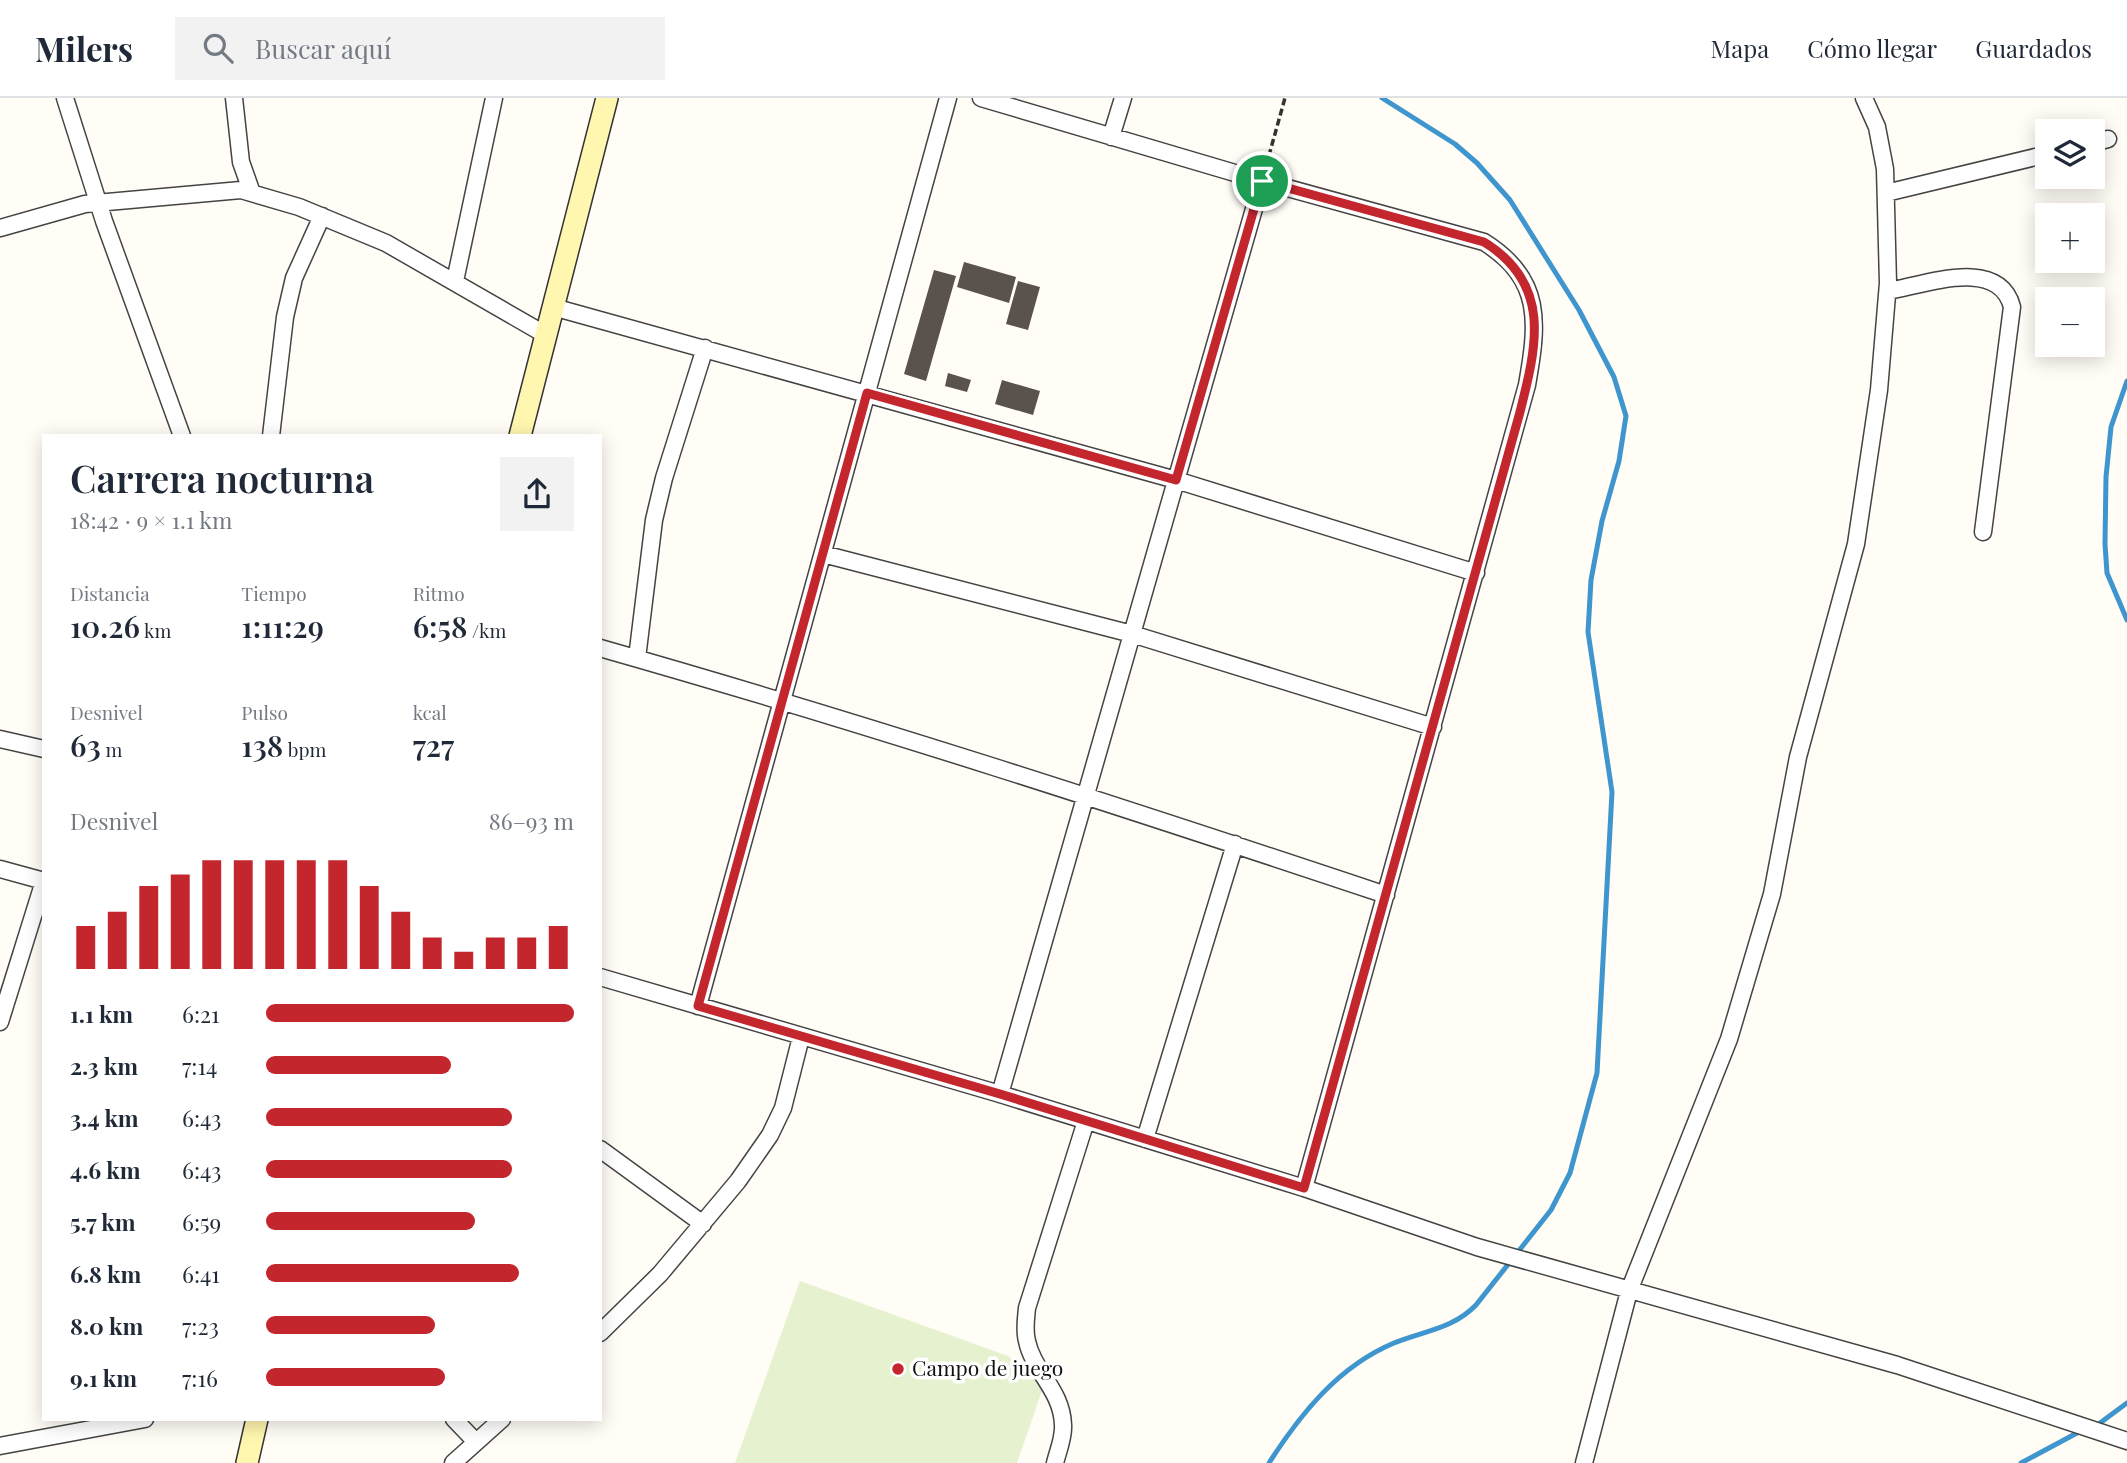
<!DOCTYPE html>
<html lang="es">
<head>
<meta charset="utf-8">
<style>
  body { margin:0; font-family:"Playfair Display",serif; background:#f2f2f3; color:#1f2937; height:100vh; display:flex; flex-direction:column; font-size:26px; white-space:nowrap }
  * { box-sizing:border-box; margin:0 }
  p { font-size:23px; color:#747a83 }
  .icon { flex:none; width:38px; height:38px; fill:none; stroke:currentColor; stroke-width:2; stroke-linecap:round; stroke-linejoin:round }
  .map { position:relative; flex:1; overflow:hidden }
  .details { position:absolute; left:42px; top:336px; width:560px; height:987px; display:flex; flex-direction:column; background:#fff; border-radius:0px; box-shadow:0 4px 18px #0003 }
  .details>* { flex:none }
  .buttons { position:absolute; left:2035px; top:21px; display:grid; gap:14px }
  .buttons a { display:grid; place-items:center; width:70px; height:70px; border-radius:0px; background:#fff; box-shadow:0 4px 18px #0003; font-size:35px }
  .pin { position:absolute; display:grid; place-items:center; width:60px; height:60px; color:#fff; margin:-30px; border:4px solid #fff; border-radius:50%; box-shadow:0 2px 7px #0007 }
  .round { display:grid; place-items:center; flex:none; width:74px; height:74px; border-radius:0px; background:#f2f2f3 }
  .headline { display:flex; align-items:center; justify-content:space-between; height:119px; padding:0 28px }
  h1 { font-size:38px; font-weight:600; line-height:52px }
  .stats { display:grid; grid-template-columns:repeat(3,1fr); gap:10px; height:119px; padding:7px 28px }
  .stats div { display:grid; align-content:center }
  .stats b { font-size:30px; font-weight:600 }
  .stats small { font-size:19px; font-weight:400 }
  .stats p { font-size:19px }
  .chart { height:196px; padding:14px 28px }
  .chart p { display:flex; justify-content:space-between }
  .chart svg { width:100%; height:126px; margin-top:7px; stroke:#c4262e; stroke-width:6 }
  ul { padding:0 28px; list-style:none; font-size:23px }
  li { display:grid; grid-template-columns:112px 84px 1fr; align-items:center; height:52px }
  li i { height:18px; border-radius:9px; background:#c4262e }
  header { display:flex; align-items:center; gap:42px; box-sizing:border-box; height:98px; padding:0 35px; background:#fff; border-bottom:2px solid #e0e1e3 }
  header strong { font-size:33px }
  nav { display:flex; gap:38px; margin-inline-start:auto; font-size:24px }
  .search { width:490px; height:63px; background:#f2f2f3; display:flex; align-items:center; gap:18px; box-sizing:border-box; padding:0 24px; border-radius:0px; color:#747a83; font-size:26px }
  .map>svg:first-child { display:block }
</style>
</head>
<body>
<header>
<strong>Milers</strong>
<div class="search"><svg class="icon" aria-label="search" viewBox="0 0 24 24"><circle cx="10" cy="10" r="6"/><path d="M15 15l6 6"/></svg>Buscar aquí</div>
<nav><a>Mapa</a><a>Cómo llegar</a><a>Guardados</a></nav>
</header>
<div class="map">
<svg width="2127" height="1365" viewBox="0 0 2127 1365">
  <rect width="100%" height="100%" fill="#fffdf5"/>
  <path fill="#e6f2cf" d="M800,1183L1008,1258L1045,1284L1017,1365H735Z"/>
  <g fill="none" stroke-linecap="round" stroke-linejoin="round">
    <path stroke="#3f96cf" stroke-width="5" d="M2127,283L2111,329L2106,379L2105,446L2107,475L2127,522
      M2100,1325L2127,1305
      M1269,1365C1301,1315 1339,1268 1394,1245C1423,1233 1453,1231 1476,1207L1551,1112L1570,1075L1597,975L1612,694L1588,534L1591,482L1602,423L1619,363L1626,318L1614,279L1579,212L1510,102L1477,65L1455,46L1382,0
      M2021,1365L2077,1335"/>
  </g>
  <path fill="#5a524d" d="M964,164L1016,179L1009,205L957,189Z
    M934,172L956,178L926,283L904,276Z
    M1018,183L1040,189L1028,232L1006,226Z
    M948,275L971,282L967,294L945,288Z
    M1002,282L1040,293L1033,317L995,306Z"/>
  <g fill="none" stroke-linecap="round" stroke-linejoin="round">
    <g stroke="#444" stroke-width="19">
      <path id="street" d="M65,0L104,123L182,338
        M234,0L241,64L252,95
        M981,0L1262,83L1484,144C1543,181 1538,225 1527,287L1304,1090
        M1111,39L1123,0
        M2093,45L2108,41
        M1886,95L2048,56
        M0,130L85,106L241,92L299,109L386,145L546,237
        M455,183L494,0
        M1888,193C1924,187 1999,158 2012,209L1983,434
        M553,209L1176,382L1476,475
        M271,338L285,219L294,180L322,118
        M823,456L1132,536L1433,629
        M600,550C864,625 1125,710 1386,797
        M637,560L654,422L664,380L705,250
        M0,641L44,651
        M0,771L44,783
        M600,879L1000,996L1304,1090L1477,1149L1897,1267L2127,1343
        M698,908L948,0
        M0,924L44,783
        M1000,996L1262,83
        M1145,1041L1235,746
        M600,1051L703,1126
        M600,1235L660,1176L738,1083L770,1037L783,1010L801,939
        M454,1321L476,1344
        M0,1348L145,1321
        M453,1365L502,1321
        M1055,1365C1058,1353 1064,1339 1063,1327C1062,1292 1033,1273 1027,1243C1024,1232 1026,1221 1027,1210L1086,1023
        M1584,1365L1629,1193L1729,941L1772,796L1798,659L1856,446L1879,292L1888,185L1885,71L1877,29L1864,0"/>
    </g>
    <g stroke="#333" stroke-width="24">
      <path id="secondary" d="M520,338L607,0
        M247,1365L257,1321"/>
    </g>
    <path stroke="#333" stroke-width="3.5" stroke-dasharray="7 3.5" stroke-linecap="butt" d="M1266,68L1285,0"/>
    <use href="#street" stroke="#fff" stroke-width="16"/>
    <use href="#secondary" stroke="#fff6b0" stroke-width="21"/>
  </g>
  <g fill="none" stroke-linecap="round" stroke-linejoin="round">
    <g stroke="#fff" stroke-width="14">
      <path id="route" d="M1262,83L1484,144C1552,186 1537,247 1520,314L1304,1090L1000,996L698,908L867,295L1176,382Z"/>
    </g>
    <use href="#route" stroke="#c4262e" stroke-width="9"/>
  </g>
  <circle fill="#c4262e" stroke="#fff" stroke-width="2.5" cx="898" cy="1271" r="7"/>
  <g text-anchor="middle" stroke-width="7" stroke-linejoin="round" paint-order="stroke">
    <g font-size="21" fill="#111" stroke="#fff" text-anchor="start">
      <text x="912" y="1278">Campo de juego</text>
    </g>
  </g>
</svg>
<div class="buttons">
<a><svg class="icon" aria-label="layers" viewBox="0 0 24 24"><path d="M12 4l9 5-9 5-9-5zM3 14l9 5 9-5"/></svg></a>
<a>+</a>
<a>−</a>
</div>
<div class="pin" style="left:1262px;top:83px;background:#1e9e55"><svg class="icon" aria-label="arrive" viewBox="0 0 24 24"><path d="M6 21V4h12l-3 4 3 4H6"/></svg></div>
<section class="details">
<div class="headline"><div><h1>Carrera nocturna</h1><p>18:42 · 9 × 1.1 km</p></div><a class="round"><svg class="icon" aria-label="share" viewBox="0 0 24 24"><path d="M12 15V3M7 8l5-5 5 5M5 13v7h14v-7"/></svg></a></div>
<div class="stats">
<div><p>Distancia</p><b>10.26<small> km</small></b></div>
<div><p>Tiempo</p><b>1:11:29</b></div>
<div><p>Ritmo</p><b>6:58<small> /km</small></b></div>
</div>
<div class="stats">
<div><p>Desnivel</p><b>63<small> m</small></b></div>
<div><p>Pulso</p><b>138<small> bpm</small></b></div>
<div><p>kcal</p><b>727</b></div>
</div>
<div class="chart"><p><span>Desnivel</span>86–93 m</p>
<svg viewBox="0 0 160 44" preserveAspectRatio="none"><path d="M5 44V29M15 44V24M25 44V15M35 44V11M45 44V6M55 44V6M65 44V6M75 44V6M85 44V6M95 44V15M105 44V24M115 44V33M125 44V38M135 44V33M145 44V33M155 44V29"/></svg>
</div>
<ul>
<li><b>1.1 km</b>6:21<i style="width:100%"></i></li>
<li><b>2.3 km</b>7:14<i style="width:60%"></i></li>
<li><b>3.4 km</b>6:43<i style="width:80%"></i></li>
<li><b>4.6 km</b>6:43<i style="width:80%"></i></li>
<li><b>5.7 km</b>6:59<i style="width:68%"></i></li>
<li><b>6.8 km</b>6:41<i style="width:82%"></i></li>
<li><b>8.0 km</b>7:23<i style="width:55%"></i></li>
<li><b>9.1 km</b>7:16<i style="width:58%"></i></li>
</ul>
</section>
</div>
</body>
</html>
